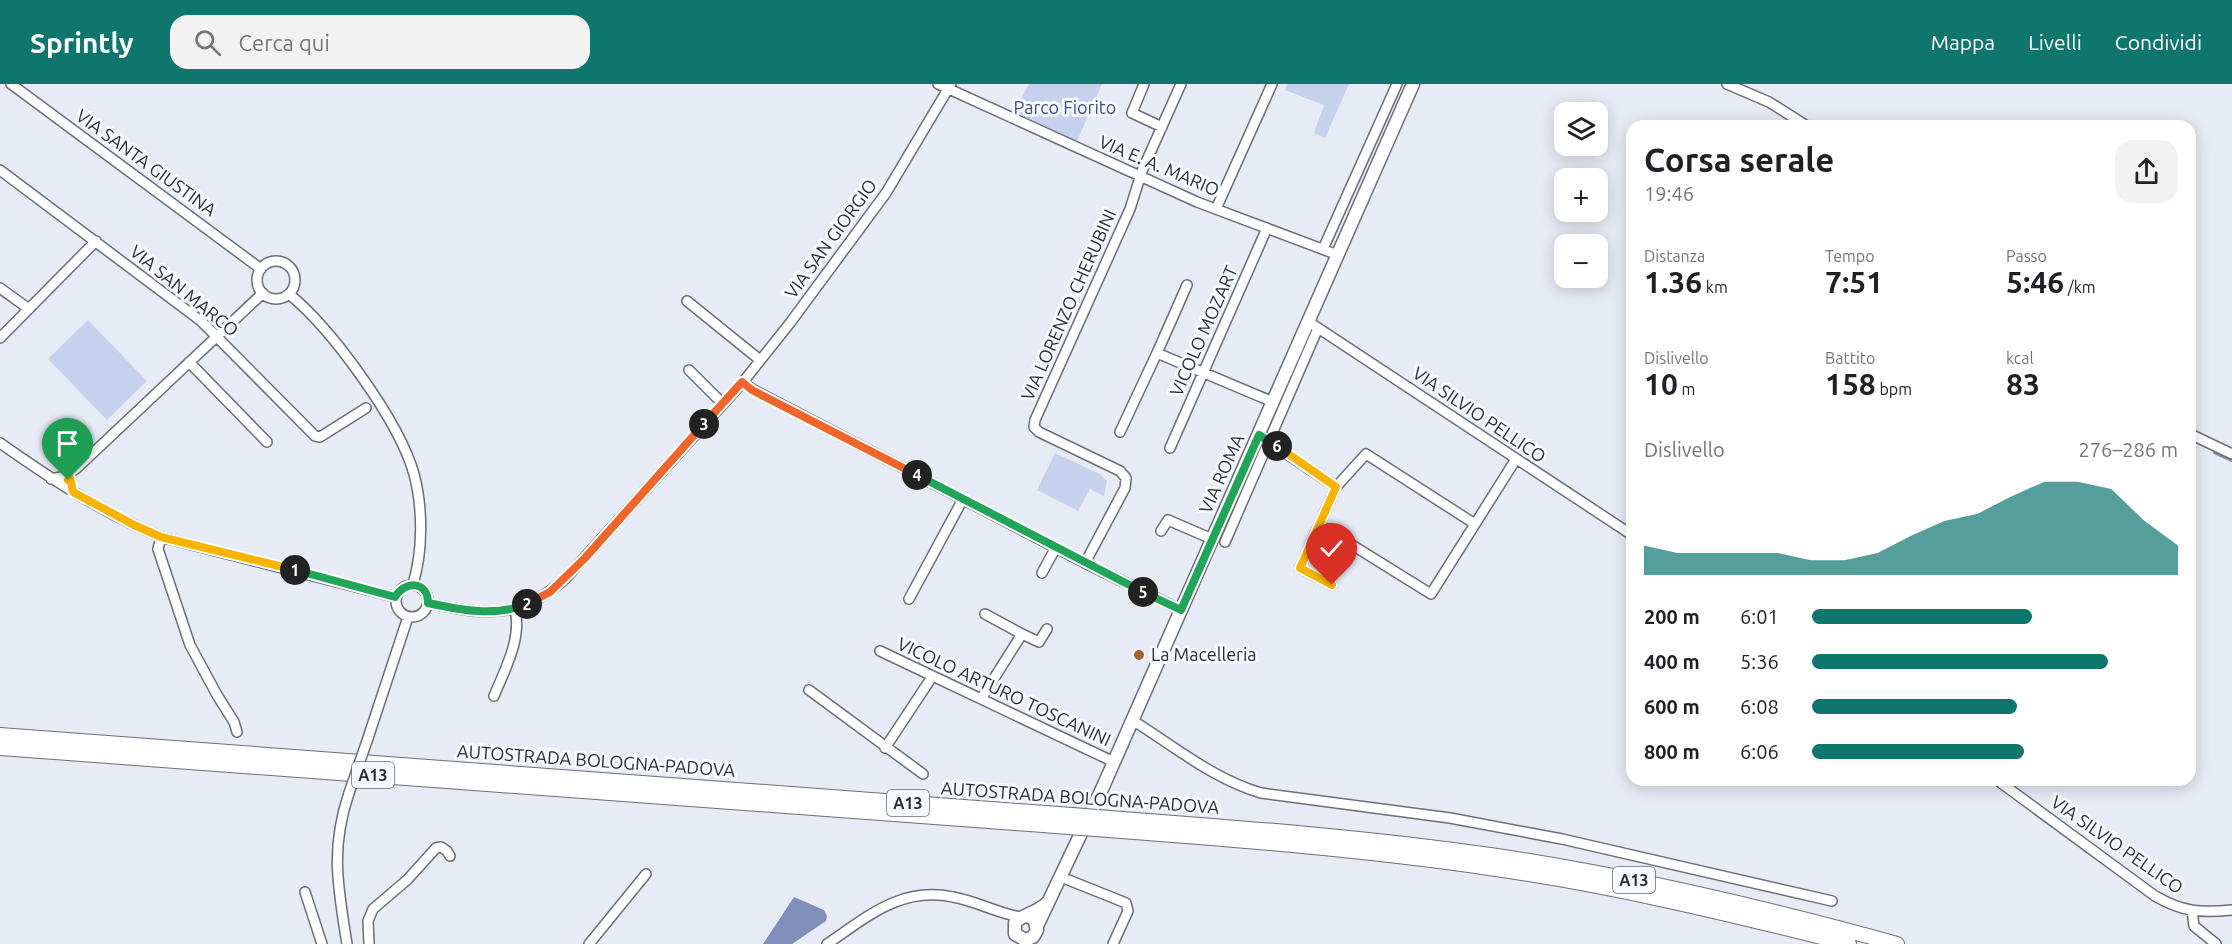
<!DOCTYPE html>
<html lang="it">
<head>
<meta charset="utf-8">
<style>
  body { margin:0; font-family:Ubuntu,sans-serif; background:#f2f2f2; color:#202124; height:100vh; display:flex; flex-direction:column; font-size:22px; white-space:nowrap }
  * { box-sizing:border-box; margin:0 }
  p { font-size:20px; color:#757577 }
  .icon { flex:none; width:33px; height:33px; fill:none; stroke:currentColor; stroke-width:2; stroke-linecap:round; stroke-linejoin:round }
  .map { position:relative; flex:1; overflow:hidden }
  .sheet { position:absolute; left:1626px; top:36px; width:570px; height:666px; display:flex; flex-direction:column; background:#fff; border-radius:18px; box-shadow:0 3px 15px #0003 }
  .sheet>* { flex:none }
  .tools { position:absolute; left:1554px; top:18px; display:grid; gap:12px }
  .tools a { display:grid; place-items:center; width:54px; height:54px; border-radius:12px; background:#fff; box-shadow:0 3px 15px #0003; font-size:30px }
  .pin { position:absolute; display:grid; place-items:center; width:51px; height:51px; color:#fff; margin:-62px -26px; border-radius:50% 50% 50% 0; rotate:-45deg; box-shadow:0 0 6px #0007 }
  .pin .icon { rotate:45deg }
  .km { position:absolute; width:30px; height:30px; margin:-15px; border-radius:50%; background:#222; color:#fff; font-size:16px; line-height:30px; text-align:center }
  .round { display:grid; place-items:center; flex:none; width:63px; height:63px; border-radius:18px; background:#f2f2f2 }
  .summary { display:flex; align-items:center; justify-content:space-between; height:102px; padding:0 18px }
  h1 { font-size:33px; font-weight:700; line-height:45px }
  .figures { display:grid; grid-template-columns:repeat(3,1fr); gap:9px; height:102px; padding:6px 18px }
  .figures div { display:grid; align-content:center }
  .figures b { font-size:30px; font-weight:700 }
  .figures small { font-size:16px; font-weight:400 }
  .figures p { font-size:16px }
  .chart { height:168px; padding:12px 18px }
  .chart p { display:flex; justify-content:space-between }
  .chart svg { width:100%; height:108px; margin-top:6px; fill:#0f766e; opacity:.7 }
  ul { padding:0 18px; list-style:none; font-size:20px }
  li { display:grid; grid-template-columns:96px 72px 1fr; align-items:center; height:45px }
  li i { height:15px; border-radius:8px; background:#0f766e }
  header { display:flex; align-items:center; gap:36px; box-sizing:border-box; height:84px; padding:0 30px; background:#0f766e; color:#fff }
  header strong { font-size:28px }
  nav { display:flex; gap:33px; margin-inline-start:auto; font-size:21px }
  .search { width:420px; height:54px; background:#f2f2f2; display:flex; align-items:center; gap:15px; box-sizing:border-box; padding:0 21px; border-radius:18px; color:#757577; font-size:22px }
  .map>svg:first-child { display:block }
</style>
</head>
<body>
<header>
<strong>Sprintly</strong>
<div class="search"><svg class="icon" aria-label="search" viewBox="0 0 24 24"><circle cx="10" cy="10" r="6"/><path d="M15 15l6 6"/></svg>Cerca qui</div>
<nav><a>Mappa</a><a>Livelli</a><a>Condividi</a></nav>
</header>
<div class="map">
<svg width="2232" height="860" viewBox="0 0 2232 860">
  <rect width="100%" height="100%" fill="#e7ebf6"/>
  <path fill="#c6d1ed" d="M1029,0H1102L1077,57L1014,28Z
    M1287,0H1349L1325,54L1314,49L1324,21L1285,6Z
    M88,236L147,297L107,336L48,275Z
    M1055,369L1100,390L1107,397L1104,412L1090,405L1078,427L1037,406Z"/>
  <path fill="#7f8fb9" d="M794,813L824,826L827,832L826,837L792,860H763Z"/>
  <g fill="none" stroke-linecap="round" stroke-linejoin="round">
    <path stroke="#7f8fb9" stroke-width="2" d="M2214,369L2232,377"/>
    <g stroke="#6b6e77" stroke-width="12">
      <path id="minor" d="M11,0L261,185
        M938,0L1197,118L1338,171
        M1144,0L1132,29L1162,43
        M1727,0L1769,18L1807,42
        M0,86L201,237L315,352L320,353L366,324
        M1216,125L1272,0
        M1323,165L1397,0
        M257 196a19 19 0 1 1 38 0a19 19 0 1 1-38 0Z
        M0,204L29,225
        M289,210C332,245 399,337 414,390C423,424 423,467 413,500
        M687,217L760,276
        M1309,238L1632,451
        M0,254L96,157
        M1157,269L1187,201
        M189,278L267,358
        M689,286L723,320
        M743,298L752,305L1085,479L1181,526
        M1120,348L1157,269L1273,318
        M2190,350L2232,370
        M1259,351L1336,403L1366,370L1475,440
        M0,359C51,395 103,429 161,453L395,513
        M1170,364L1267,144
        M51,395L66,392L77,384L263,209
        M1320,441L1431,510L1516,375
        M1161,447L1168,436L1212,455
        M161,453L158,465L190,561L217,611L234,638L237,648
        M1225,458L1318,244
        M1085,479L1125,404L1126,394L1120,387L1039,348L1034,343L1035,336L1130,125L1142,87L1181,0
        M1042,489L1056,463
        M396 517a16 16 0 1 1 32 0a16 16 0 1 1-32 0Z
        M1332,501L1300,484L1336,403
        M909,515L963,415
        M428,519C485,532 522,535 567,493L743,298L790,239L886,109L951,0
        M1022,550L1039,558L1047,545
        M880,567L1114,678
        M809,606L923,690
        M494,612C505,585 522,555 515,525
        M981,615L1022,550L985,530
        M1132,636C1174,662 1213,695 1261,709L1450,734L1562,755L1832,817
        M368,654L408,533
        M885,664L932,593
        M1997,696L2155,812C2183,828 2200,829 2232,826
        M1061,793L1126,819L1128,827L1113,860
        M305,808L322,860
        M2192,827L2194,842L2216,860
        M347,860C338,803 330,765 349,709
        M369,860L368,837L373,825L407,796L436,764L441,763L447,767L450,772
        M589,860L646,790
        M827,860C867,833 901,802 953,813C976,817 997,829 1020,833"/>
    </g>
    <g stroke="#6b6e77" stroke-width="15">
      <path id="major" d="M1027,832L1034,835L1037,846L1033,853L1025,856L1015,850V839C1022,830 1036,830 1047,819
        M1037,842L1102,705L1413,0"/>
    </g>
    <g stroke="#6b6e77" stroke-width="16">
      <path id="highway" d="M0,651L1072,731
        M0,664L1069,743
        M1097,733C1228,743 1360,752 1490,771C1628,791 1763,823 1897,860
        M1095,745C1227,755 1358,765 1489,784C1610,801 1730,830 1849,860"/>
    </g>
    <use href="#minor" stroke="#fff" stroke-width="9"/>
    <use href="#major" stroke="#fff" stroke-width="12"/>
    <use href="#highway" stroke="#fff" stroke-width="14"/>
    <g stroke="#6b6e77" stroke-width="12" stroke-linecap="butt">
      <path id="minor-bridge" d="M349,709L368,654"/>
    </g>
    <g stroke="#6b6e77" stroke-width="16" stroke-linecap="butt">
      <path id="highway-bridge" d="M1072,731L1097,733
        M1069,743L1095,745"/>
    </g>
    <use href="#minor-bridge" stroke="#fff" stroke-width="9"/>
    <use href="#highway-bridge" stroke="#fff" stroke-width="14"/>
  </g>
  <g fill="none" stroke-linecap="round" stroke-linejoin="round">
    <g stroke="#fff" stroke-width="12">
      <path id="split-1" d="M68,396L70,394L73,408L134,441L161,453L295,486"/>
    </g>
    <g stroke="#fff" stroke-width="12">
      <path id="split-2" d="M295,486L395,513C405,496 428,497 428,519C460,526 496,533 527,520"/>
    </g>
    <g stroke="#fff" stroke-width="12">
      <path id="split-3" d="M527,520L550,508L585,474L704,340"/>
    </g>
    <g stroke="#fff" stroke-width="12">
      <path id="split-4" d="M704,340L742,298L752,306L917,391"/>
    </g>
    <g stroke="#fff" stroke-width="12">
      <path id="split-5" d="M917,391L1143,508"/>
    </g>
    <g stroke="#fff" stroke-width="12">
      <path id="split-6" d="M1143,508L1181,526L1259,351L1277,362"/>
    </g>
    <g stroke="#fff" stroke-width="12">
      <path id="split-7" d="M1277,362L1336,403L1300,484L1332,501"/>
    </g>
    <use href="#split-1" stroke="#f5b400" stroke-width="8"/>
    <use href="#split-2" stroke="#22a559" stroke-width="8"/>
    <use href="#split-3" stroke="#f0652b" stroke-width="8"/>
    <use href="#split-4" stroke="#f0652b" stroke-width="8"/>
    <use href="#split-5" stroke="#22a559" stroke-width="8"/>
    <use href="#split-6" stroke="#22a559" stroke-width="8"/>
    <use href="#split-7" stroke="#f5b400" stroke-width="8"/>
  </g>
  <circle fill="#a26628" stroke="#f6f9ff" stroke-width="2" cx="1139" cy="571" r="6"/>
  <g text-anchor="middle" stroke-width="6" stroke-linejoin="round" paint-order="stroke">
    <g fill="#f6f9ff" stroke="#696b70" stroke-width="1.5">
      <rect x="352" y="678" width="42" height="26" rx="4.5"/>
      <rect x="887" y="706" width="42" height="26" rx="4.5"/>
      <rect x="1613" y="783" width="42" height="26" rx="4.5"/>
    </g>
    <g font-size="16" font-weight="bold" fill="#2c2e32">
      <text x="373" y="697">A13</text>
      <text x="908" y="725">A13</text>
      <text x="1634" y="802">A13</text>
    </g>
    <g font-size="18" fill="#3e5189" stroke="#f6f9ff">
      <text x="1065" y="30">Parco Fiorito</text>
    </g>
    <g font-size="18" fill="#2c2e32" stroke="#f6f9ff">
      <text transform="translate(146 79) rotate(36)" y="6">VIA SANTA GIUSTINA</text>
      <text transform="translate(1159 82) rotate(23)" y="6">VIA E. A. MARIO</text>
      <text transform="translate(831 155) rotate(-54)" y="6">VIA SAN GIORGIO</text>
      <text transform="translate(184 207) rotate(39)" y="6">VIA SAN MARCO</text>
      <text transform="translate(1069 221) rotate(-66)" y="6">VIA LORENZO CHERUBINI</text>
      <text transform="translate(1204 247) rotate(-66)" y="6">VICOLO MOZART</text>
      <text transform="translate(1479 331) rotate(34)" y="6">VIA SILVIO PELLICO</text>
      <text transform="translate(1222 390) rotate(-66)" y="6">VIA ROMA</text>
      <text transform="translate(1004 608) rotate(25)" y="6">VICOLO ARTURO TOSCANINI</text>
      <text transform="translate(596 677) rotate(4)" y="6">AUTOSTRADA BOLOGNA-PADOVA</text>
      <text transform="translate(1080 714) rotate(4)" y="6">AUTOSTRADA BOLOGNA-PADOVA</text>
      <text transform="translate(2117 761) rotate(35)" y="6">VIA SILVIO PELLICO</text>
    </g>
    <g font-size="18" fill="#2c2e32" stroke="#f6f9ff" text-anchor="start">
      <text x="1151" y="577">La Macelleria</text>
    </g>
  </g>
</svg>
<div class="tools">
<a><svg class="icon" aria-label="layers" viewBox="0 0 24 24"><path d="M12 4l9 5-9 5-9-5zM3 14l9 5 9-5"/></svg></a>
<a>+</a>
<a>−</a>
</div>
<div class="pin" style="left:68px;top:396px;background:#1e9e55"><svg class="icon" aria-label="arrive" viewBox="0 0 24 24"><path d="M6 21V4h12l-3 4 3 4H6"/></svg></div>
<div class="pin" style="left:1332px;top:501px;background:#d93025"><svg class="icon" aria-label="check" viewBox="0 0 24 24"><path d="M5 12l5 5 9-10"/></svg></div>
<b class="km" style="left:295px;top:486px">1</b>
<b class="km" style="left:527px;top:520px">2</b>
<b class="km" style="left:704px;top:340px">3</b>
<b class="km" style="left:917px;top:391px">4</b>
<b class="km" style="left:1143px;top:508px">5</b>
<b class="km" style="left:1277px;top:362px">6</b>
<section class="sheet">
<div class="summary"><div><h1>Corsa serale</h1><p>19:46</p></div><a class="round"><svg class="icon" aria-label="share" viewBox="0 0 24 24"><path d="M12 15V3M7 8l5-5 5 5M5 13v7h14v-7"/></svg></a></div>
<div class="figures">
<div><p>Distanza</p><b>1.36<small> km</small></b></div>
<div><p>Tempo</p><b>7:51</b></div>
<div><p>Passo</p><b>5:46<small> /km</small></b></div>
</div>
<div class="figures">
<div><p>Dislivello</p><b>10<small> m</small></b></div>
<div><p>Battito</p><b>158<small> bpm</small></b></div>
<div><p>kcal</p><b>83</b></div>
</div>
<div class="chart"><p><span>Dislivello</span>276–286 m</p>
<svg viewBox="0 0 160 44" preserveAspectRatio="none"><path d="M0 44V32L10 35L20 35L30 35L40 35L50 38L60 38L70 35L80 28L90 22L100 19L110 12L120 6L130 6L140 9L150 22L160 32V44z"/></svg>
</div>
<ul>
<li><b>200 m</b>6:01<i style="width:60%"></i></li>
<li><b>400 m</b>5:36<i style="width:81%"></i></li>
<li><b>600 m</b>6:08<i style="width:56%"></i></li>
<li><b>800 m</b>6:06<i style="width:58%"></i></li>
</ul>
</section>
</div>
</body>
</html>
